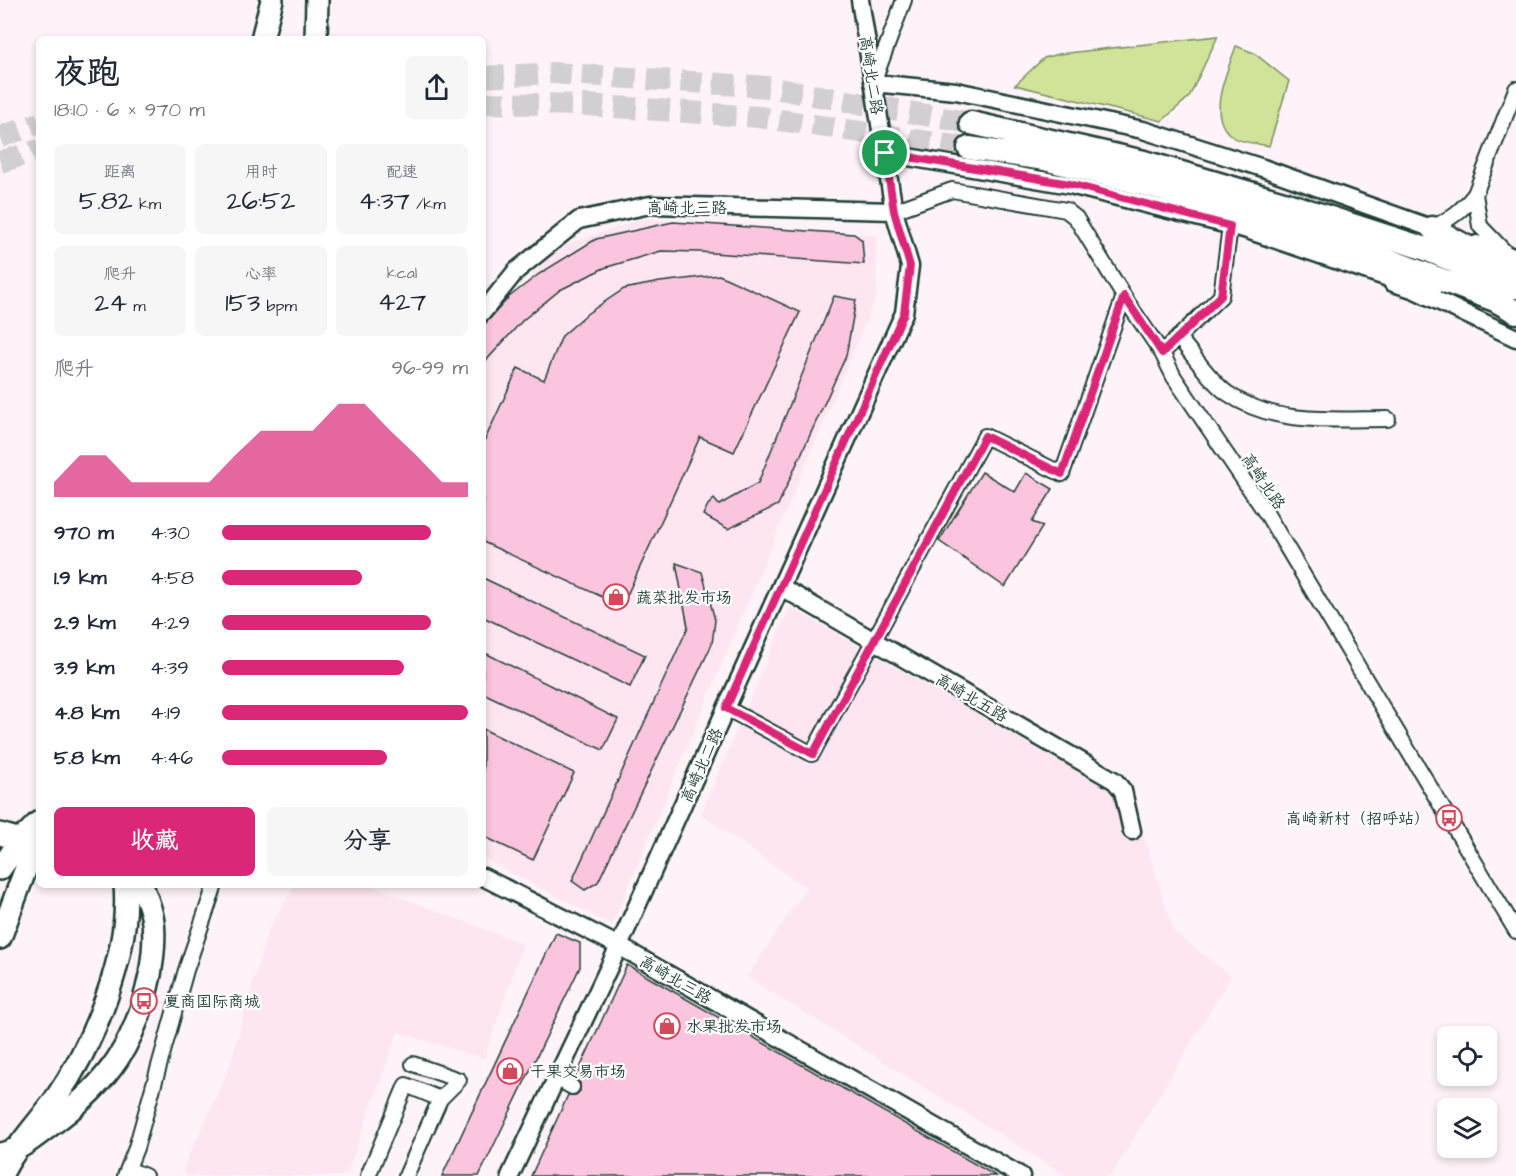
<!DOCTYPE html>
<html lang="zh">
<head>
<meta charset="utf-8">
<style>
  body { margin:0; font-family:"Architects Daughter","LXGW WenKai TC",sans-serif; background:#f6f6f7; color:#1f2937; height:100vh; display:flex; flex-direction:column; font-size:22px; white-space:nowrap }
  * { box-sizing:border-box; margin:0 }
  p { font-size:20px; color:#747a83 }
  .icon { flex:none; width:33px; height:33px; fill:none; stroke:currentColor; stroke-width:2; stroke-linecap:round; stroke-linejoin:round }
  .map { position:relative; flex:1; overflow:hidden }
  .drawer { position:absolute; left:36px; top:36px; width:450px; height:852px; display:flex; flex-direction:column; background:#fff; border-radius:9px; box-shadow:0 3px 9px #0003 }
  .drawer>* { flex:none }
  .fabs { position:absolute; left:1437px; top:1026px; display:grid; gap:12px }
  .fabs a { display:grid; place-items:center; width:60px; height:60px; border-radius:9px; background:#fff; box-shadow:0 3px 9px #0003; font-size:30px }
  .pin { position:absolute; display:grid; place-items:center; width:51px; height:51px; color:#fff; margin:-26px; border:3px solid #fff; border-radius:50%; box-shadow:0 2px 6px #0007 }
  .round { display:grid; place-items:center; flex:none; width:63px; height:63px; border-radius:9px; background:#f6f6f7 }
  .headline { display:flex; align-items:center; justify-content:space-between; height:102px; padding:0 18px }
  h1 { font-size:33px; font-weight:600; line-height:45px }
  .metrics { display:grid; grid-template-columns:repeat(3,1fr); gap:9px; height:102px; padding:6px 18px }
  .metrics div { display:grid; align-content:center; border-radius:9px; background:#f6f6f7; text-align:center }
  .metrics b { font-size:26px; font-weight:600 }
  .metrics small { font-size:16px; font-weight:400 }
  .metrics p { font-size:16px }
  .chart { height:168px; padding:12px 18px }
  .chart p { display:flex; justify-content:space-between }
  .chart svg { width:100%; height:108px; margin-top:6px; fill:#db2777; opacity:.7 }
  .primary-button { display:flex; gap:12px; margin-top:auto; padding:12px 18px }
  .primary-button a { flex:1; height:69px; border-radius:9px; background:#db2777; color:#fff; font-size:24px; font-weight:600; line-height:69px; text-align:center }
  .primary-button a+a { background:#f6f6f7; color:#1f2937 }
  ul { padding:0 18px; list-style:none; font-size:20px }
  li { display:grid; grid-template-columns:96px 72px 1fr; align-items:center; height:45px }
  li i { height:15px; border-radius:8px; background:#db2777 }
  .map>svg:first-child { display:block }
</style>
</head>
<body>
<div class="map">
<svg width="1516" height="1176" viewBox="0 0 1516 1176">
  <rect width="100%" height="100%" fill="#fef3f9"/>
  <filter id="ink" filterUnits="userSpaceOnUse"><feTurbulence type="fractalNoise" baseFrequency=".0167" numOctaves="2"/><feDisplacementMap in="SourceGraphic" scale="12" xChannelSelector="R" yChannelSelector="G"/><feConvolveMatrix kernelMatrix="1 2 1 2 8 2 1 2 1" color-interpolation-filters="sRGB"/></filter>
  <g filter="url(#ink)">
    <path fill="#fde5f1" d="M642,219L876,235L877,295L612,925L483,858V336L501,311L558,247Z
      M790,607L1134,804L1174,932L1231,976L1111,1176H1067L747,977L806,888L701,814Z
      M295,885H369L523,944L484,1059L398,1032L346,1176H186L183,1169L229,1068L268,930Z"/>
    <path fill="#d0e398" stroke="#789066" stroke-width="1.5" d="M1218,36L1189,97L1162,121L1015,85L1044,58L1059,54Z
      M1236,46L1254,53L1289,81L1269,146C1259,144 1242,143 1233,137C1204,117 1228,71 1236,46Z"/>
    <path fill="#fbc5df" stroke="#1f3d34" stroke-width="1.5" d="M673,222L854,234L862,240L864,264L699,252L661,251L604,268L560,290L523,320L483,364V326L509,297L539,274L596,239Z
      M719,275L800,312L734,452L700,437L622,606L483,542V444L518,368L544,380L562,336L588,313L624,289L660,282Z
      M834,296L856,300L846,356L778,505L728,529L703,515L708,505L714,499L719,505L758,483Z
      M982,472L1015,492L1026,473L1053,489L1032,522L1043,526L1005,587L939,541Z
      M676,563L702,572L715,620L712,644L598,882L585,890L572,881L688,627Z
      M483,578L645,655L630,687L483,617Z
      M483,652L618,719L603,750L483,693Z
      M483,729L574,773L533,860L483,836Z
      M556,933L580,943V967L479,1176H442Z
      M627,965L996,1176H531L568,1095H576L580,1091V1083L575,1079Z"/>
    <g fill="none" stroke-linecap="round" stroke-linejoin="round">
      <path stroke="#d1cfd2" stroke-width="22" stroke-dasharray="22 11" stroke-linecap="butt" d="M483,77L553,73L768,87L971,123
        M483,103L586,105L759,117L969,148
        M0,137L39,123
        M0,162L39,150"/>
      <g stroke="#1f3d34" stroke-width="18">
        <path id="minor" d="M873,83L904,0
          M1475,194L1516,89
          M894,211L952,190L1066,210L1076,218L1128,303L1162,353L1174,377L1268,516L1516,931
          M1432,228C1450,219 1463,210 1475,194L1480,226L1507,254
          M1178,337C1191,352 1212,383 1227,393C1273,426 1334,419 1388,419
          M1162,353L1221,296L1230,226
          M726,708L812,754L985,436L1062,474L1124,296
          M556,1078L572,1087
          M128,1169L145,1176
          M125,1176L136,1148L186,970L215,885
          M368,1176L406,1085L440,1099
          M406,1176L440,1099L459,1080L413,1064"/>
      </g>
      <g stroke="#1f3d34" stroke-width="21">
        <path id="tertiary" d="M873,83L956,91L1143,130L1263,168L1442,232
          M885,153L1070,185L1244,229L1394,280L1516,338
          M1477,244L1516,258
          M483,312L516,271L579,220L650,205L894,211
          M781,587L1115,781L1123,791L1132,831
          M483,877L619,946L1021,1176
          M510,1176L619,946L904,313L910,266L894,211L860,0"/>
      </g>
      <g stroke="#1f3d34" stroke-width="26">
        <path id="primary" d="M262,39L272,0
          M316,39L317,0
          M0,834L21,840L33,837
          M0,869L21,840L39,822
          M0,938L38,836L39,825
          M0,1154C22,1150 37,1135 55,1122C110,1081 136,1043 150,975C153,957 156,934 152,916C150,905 145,895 142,885
          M1,1176C14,1148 36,1126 54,1101C93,1045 131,954 125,885"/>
      </g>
      <g stroke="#1f3d34" stroke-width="27">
        <path id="trunk" d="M971,123L1144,162L1287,204L1426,249L1516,287
          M969,148L1045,159L1156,187L1351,246L1495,300L1516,312
          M1432,228L1509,270
          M1394,280L1429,291"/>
      </g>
      <use href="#minor" stroke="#fff" stroke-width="14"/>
      <use href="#tertiary" stroke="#fff" stroke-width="16"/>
      <use href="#primary" stroke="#fff" stroke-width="21"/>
      <use href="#trunk" stroke="#fff" stroke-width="22"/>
    </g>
  </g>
  <g fill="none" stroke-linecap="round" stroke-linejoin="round" filter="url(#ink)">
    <g stroke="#fff" stroke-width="12">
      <path id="route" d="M885,153L1070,184L1230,226L1221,296L1162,353L1124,296L1062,474L985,436L813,754L726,708L904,313L910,266L894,211Z"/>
    </g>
    <use href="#route" stroke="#db2777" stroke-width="8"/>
  </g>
  <defs>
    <g id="shop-ring" transform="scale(1.35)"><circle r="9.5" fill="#fff" stroke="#d1495b" stroke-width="1.5"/><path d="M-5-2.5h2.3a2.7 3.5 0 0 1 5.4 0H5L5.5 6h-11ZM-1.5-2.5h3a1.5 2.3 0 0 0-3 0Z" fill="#d1495b"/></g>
    <g id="bus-ring" transform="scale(1.35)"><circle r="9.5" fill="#fff" stroke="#d1495b" stroke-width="1.5"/><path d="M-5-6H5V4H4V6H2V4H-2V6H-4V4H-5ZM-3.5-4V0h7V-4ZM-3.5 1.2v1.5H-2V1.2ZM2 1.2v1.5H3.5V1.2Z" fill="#d1495b"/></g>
  </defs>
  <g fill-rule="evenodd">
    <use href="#shop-ring" x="616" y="597"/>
    <use href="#bus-ring" x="1449" y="818"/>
    <use href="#bus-ring" x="144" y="1001"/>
    <use href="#shop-ring" x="667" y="1026"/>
    <use href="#shop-ring" x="510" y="1071"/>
  </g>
  <g text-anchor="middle" stroke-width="4.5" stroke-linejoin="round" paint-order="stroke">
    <g font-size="16" fill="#1f3d34" stroke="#fff">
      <text transform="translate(872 75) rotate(81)" y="6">高崎北二路</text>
      <text x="687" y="213">高崎北三路</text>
      <text transform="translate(1264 481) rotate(56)" y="6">高崎北路</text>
      <text transform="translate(972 697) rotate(30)" y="6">高崎北五路</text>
      <text transform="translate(701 765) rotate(-66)" y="6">高崎北二路</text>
      <text transform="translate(676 979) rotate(30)" y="6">高崎北三路</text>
    </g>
    <g font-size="16" fill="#1f3d34" stroke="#fff" text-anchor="start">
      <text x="636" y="603">蔬菜批发市场</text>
      <text x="1430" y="824" text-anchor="end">高崎新村（招呼站）</text>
      <text x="164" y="1007">夏商国际商城</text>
      <text x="686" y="1032">水果批发市场</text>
      <text x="530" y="1077">干果交易市场</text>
    </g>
  </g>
</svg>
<div class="fabs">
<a><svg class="icon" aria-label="locate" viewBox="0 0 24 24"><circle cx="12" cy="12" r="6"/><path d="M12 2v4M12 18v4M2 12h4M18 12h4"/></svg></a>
<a><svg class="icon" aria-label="layers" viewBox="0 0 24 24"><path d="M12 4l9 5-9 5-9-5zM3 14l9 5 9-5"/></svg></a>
</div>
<div class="pin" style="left:885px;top:153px;background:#1e9e55"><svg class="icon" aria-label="arrive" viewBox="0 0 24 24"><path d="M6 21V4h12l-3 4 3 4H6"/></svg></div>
<section class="drawer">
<div class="headline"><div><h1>夜跑</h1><p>18:10 · 6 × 970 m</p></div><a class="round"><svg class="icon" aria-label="share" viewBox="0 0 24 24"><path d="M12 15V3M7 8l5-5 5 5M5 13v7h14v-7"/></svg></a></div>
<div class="metrics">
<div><p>距离</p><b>5.82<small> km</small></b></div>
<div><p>用时</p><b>26:52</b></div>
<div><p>配速</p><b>4:37<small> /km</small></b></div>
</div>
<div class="metrics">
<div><p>爬升</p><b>24<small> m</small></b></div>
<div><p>心率</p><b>153<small> bpm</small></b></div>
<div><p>kcal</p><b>427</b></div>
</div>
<div class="chart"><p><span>爬升</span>96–99 m</p>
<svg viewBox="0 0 160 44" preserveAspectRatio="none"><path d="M0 44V38L10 27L20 27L30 38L40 38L50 38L60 38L70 27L80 17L90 17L100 17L110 6L120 6L130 17L140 27L150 38L160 38V44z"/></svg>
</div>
<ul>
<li><b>970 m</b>4:30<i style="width:85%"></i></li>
<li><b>1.9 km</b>4:58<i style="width:57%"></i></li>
<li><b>2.9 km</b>4:29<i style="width:85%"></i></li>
<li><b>3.9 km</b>4:39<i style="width:74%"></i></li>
<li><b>4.8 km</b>4:19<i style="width:100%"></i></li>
<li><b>5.8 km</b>4:46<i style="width:67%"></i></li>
</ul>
<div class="primary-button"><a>收藏</a><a>分享</a></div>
</section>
</div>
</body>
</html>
